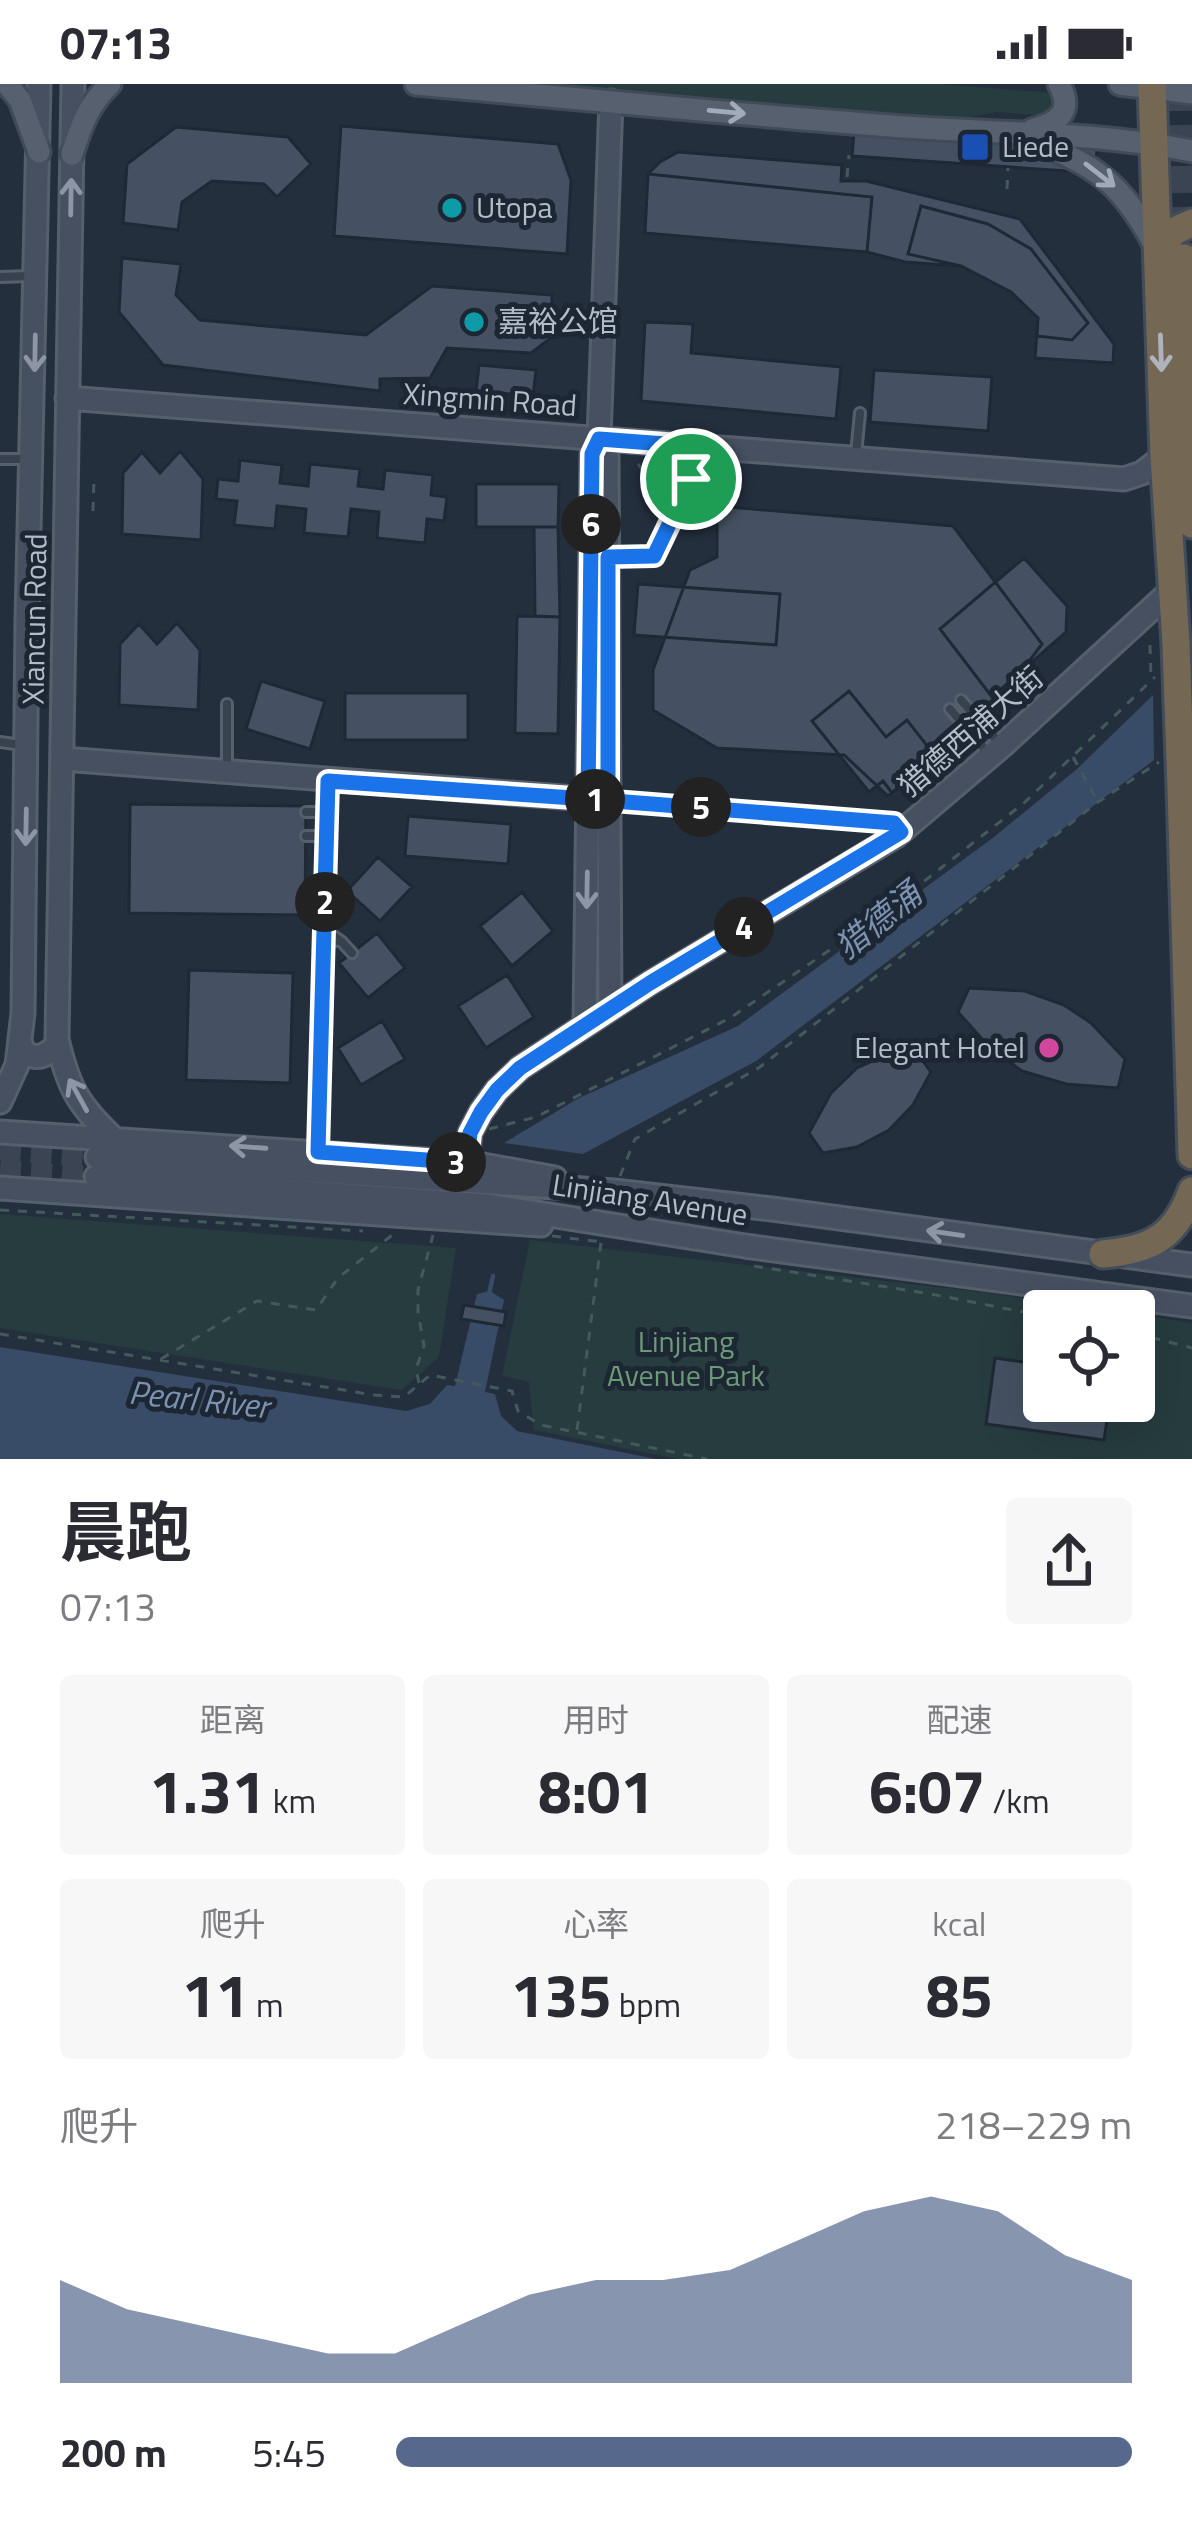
<!DOCTYPE html>
<html lang="zh">
<head>
<meta charset="utf-8">
<style>
  body { margin:0; font-family:"Titillium Web","Noto Sans SC",sans-serif; background:#f7f7f7; color:#2b2b33; height:100vh; display:flex; flex-direction:column; font-size:45px; white-space:nowrap }
  * { box-sizing:border-box; margin:0 }
  p { font-size:39px; color:#7c7c81 }
  .icon { flex:none; width:66px; height:66px; fill:none; stroke:currentColor; stroke-width:2; stroke-linecap:round; stroke-linejoin:round }
  .map { position:relative; height:1375px; overflow:hidden }
  .sheet { display:flex; flex-direction:column; background:#fff; flex:1 }
  .sheet>* { flex:none }
  .controls { position:absolute; left:1023px; top:1206px; display:grid; gap:24px }
  .controls a { display:grid; place-items:center; width:132px; height:132px; border-radius:12px; background:#fff; box-shadow:0 12px 48px #0002; font-size:60px }
  .pin { position:absolute; display:grid; place-items:center; width:102px; height:102px; color:#fff; margin:-51px; border:6px solid #fff; border-radius:50%; box-shadow:0 3px 12px #0007 }
  .km { position:absolute; width:60px; height:60px; margin:-30px; border-radius:50%; background:#222; color:#fff; font-size:33px; line-height:60px; text-align:center }
  .round { display:grid; place-items:center; flex:none; width:126px; height:126px; border-radius:12px; background:#f7f7f7 }
  .overview { display:flex; align-items:center; justify-content:space-between; height:204px; padding:0 60px }
  h1 { font-size:66px; font-weight:700; line-height:90px }
  .stats { display:grid; grid-template-columns:repeat(3,1fr); gap:18px; height:204px; padding:12px 60px }
  .stats div { display:grid; align-content:center; border-radius:12px; background:#f7f7f7; text-align:center }
  .stats b { font-size:60px; font-weight:700 }
  .stats small { font-size:33px; font-weight:400 }
  .stats p { font-size:33px }
  .chart { height:336px; padding:24px 60px }
  .chart p { display:flex; justify-content:space-between }
  .chart svg { width:100%; height:216px; margin-top:12px; fill:#56698c; opacity:.7 }
  ul { padding:0 60px; list-style:none; font-size:39px }
  li { display:grid; grid-template-columns:192px 144px 1fr; align-items:center; height:90px }
  li i { height:30px; border-radius:15px; background:#56698c }
  .status { display:flex; justify-content:space-between; align-items:center; height:84px; padding:0 60px; background:#fff; direction:ltr }
  .status svg { height:33px; fill:currentColor }
  .map>svg:first-child { display:block }
</style>
</head>
<body>
<div class="status"><b>07:13</b><svg viewBox="0 0 49 12"><path d="M0 12V9h3v3zM5 12V6h3v6zM10 12V3h3v9zM15 12V0h3v12zM26 1h20v11H26zM47 4h2v5h-2z"/></svg></div>
<div class="map">
<svg width="1192" height="1375" viewBox="0 0 1192 1375">
  <rect width="100%" height="100%" fill="#242f3e"/>
  <path fill="#263c3f" d="M545,0H942L1052,9L1058,25L1047,32L997,28L952,36Z
    M0,1130L456,1164L439,1273L402,1306L0,1244Z
    M530,1156L972,1207L1111,1227H1044V1317H1134V1230L1192,1239V1375H677L534,1346L529,1298L502,1292Z"/>
  <path fill="#394c67" d="M1153,611L1154,676L756,977L583,1070L504,1059L579,1014L738,942L994,753L1077,685Z
    M490,1207L504,1216L485,1308L495,1310L501,1332L517,1347L656,1375H0V1263L406,1327L430,1320L447,1301L455,1302L477,1210Z"/>
  <g fill="none" stroke-linecap="round" stroke-linejoin="round">
    <path stroke="#394c67" stroke-width="4.5" d="M489,1210L493,1192"/>
  </g>
  <path fill="#455162" stroke="#1f2835" stroke-width="3" d="M855,36L1098,54L1095,89L852,72Z
    M341,42L558,60L571,96L567,170L334,152Z
    M176,43L288,53L311,80L277,113L264,100L212,97L182,118L178,146L123,139L127,80Z
    M678,68L842,81L841,97H866L1020,135L1114,260L1113,279L1035,274L1038,234L1011,208L961,182L905,178L867,168L645,149L648,90L660,78Z
    M648,90L872,113L867,168L645,149Z
    M921,122L988,140L1031,165L1088,239L1072,256L1037,252L1038,234L1011,208L961,182L908,170Z
    M122,174L181,180L176,211L200,236L366,251L432,202L552,211V224L568,241L531,269L447,264L430,294L380,295V307L163,281L119,228Z
    M645,238L693,240L691,269L841,283L836,335L641,317Z
    M479,281L536,286L533,312L476,307Z
    M874,286L992,293L988,347L870,338Z
    M180,367L203,395L201,456L122,450L123,389L142,368L160,389Z
    M240,376L282,381L280,399L308,402L310,380L360,385L358,402L383,405L385,386L433,391L431,411L447,413L444,437L427,435L425,459L377,454L379,428L351,425L348,453L304,449L306,425L277,422L275,445L234,441L237,417L216,415L218,395L238,397Z
    M476,400H559L558,443H476Z
    M717,422L953,442L1042,560L997,620L888,712L844,671L717,664L653,626V586L690,486L717,473Z
    M534,443H558L560,533L535,532Z
    M1024,474L1067,522L1066,548L992,613L940,545Z
    M638,500L780,510L776,561L634,551Z
    M517,532L560,533L558,650L515,649Z
    M177,539L200,566L198,626L119,621L120,560L139,540L157,560Z
    M261,597L325,617L310,665L246,645Z
    M849,607L886,653L907,636L936,673L892,709L883,697L869,708L812,637Z
    M345,609H468V656H345Z
    M130,720L306,722L305,831L129,829Z
    M408,732L511,740L508,780L405,772Z
    M378,773L412,803L380,837L347,807Z
    M522,808L553,847L512,882L480,842Z
    M377,849L405,884L368,914L339,879Z
    M189,886L293,889L290,999L186,996Z
    M507,891L534,933L486,964L458,922Z
    M969,904L1025,907L1064,921L1091,939L1125,975L1118,1004L1066,1000L1022,987L991,965L958,928Z
    M382,937L405,975L361,1001L338,964Z
    M915,966L931,988L913,1021L889,1046L857,1063L823,1069L809,1049L831,1009L857,984L884,972Z
    M464,1221L506,1228L504,1242L461,1235Z
    M995,1274L1044,1281V1317H1110L1104,1356L986,1340Z"/>
  <g fill="none" stroke-linecap="round" stroke-linejoin="round">
    <path stroke="#3a4453" stroke-width="21" stroke-dasharray="21 10" stroke-linecap="butt" d="M0,1066L97,1073
      M0,1087L96,1093"/>
    <path stroke="#3a4453" stroke-width="27" stroke-dasharray="27 14" stroke-linecap="butt" d="M1179,0L1183,164"/>
    <g stroke="#565f6c" stroke-width="14">
      <path id="lane" d="M0,193L29,192
        M856,370L860,329
        M0,375H28
        M609,473L654,472L691,395L692,366
        M961,616L1001,661
        M950,625L988,669
        M0,658L22,661
        M227,687V620
        M306,728H325
        M306,752H326
        M325,856L341,857L326,847
        M341,857L352,869"/>
    </g>
    <g stroke="#565f6c" stroke-width="20">
      <path id="street" d="M609,716L894,739L901,748
        M318,1068L328,697"/>
    </g>
    <g stroke="#565f6c" stroke-width="27">
      <path id="secondary" d="M73,0L57,955C68,1002 77,1020 113,1054
        M67,314L1124,395L1142,389L1164,372
        M599,355L607,371L610,924
        M63,675L601,716
        M585,941L592,370L599,355L611,17
        M20,959L25,969C39,977 49,970 58,959
        M0,1018L17,981L23,929L27,536L39,0
        M0,1048L472,1079L555,1094
        M97,1073L614,1107L772,1125L1192,1181
        M467,1079L470,1049L481,1028L497,1006L520,984L650,899L896,752L1002,662L1173,505
        M96,1093L487,1121L745,1162L1192,1222
        M0,1104L541,1141"/>
    </g>
    <g stroke="#414a57" stroke-width="27">
      <path id="primary" d="M7,0L20,16L39,68
        M416,0C574,14 732,30 891,42C991,50 1093,47 1192,67
        M1120,0L1192,9
        M1032,46C1058,39 1074,28 1059,0
        M1031,56C1096,82 1120,97 1154,160
        M72,70C81,42 88,21 110,0"/>
    </g>
    <g stroke="#434c59" stroke-width="33">
      <path id="highway" d="M1152,0L1164,372L1176,560
        M1158,167L1174,147L1192,139
        M1184,174L1192,440
        M1181,703L1192,1071
        M1103,1170C1150,1166 1175,1154 1192,1107"/>
    </g>
    <path stroke="#44595c" stroke-width="3" stroke-dasharray="9 9" stroke-linecap="butt" d="M847,93L849,71
      M1007,105L1008,84
      M638,380L667,416
      M93,427L94,394
      M1150,561L1151,595
      M1073,673L1098,718
      M489,1045L536,1033L730,934L881,831L1024,719L1155,593
      M620,1092L635,1055L760,983L1098,718L1159,678
      M0,1126L363,1147
      M552,1152L602,1158
      M754,1182L931,1210L1044,1232
      M1134,1249L1192,1264
      M0,1250L374,1311L404,1313L430,1291L512,1307L518,1327L541,1341L707,1375
      M161,1275L257,1217L316,1226L338,1194L396,1148
      M419,1299L416,1285L424,1262L418,1228V1206L433,1151
      M577,1346L601,1159"/>
    <use href="#lane" stroke="#38414e" stroke-width="8"/>
    <use href="#street" stroke="#38414e" stroke-width="14"/>
    <use href="#secondary" stroke="#465061" stroke-width="21"/>
    <use href="#primary" stroke="#56606e" stroke-width="21"/>
    <use href="#highway" stroke="#746855" stroke-width="27"/>
    <g stroke="#434c59" stroke-width="33" stroke-linecap="butt">
      <path id="highway-bridge" d="M1176,560L1181,703"/>
    </g>
    <use href="#highway-bridge" stroke="#746855" stroke-width="27"/>
  </g>
  <defs><path id="oneway-shaft" d="M-6 0H5M1.5-3L5.5 0L1.5 3" fill="none" stroke-width="1.6" stroke-linecap="round" stroke-linejoin="round" transform="scale(3)"/></defs>
  <g stroke="#a1aab7">
    <use href="#oneway-shaft" transform="translate(727 28) rotate(5)"/>
    <use href="#oneway-shaft" transform="translate(1100 91) rotate(38)"/>
  </g>
  <g stroke="#8e96a5">
    <use href="#oneway-shaft" transform="translate(71 113) rotate(-89)"/>
    <use href="#oneway-shaft" transform="translate(35 269) rotate(91)"/>
    <use href="#oneway-shaft" transform="translate(26 743) rotate(91)"/>
    <use href="#oneway-shaft" transform="translate(587 806) rotate(91)"/>
    <use href="#oneway-shaft" transform="translate(78 1011) rotate(-119)"/>
    <use href="#oneway-shaft" transform="translate(248 1063) rotate(-176)"/>
    <use href="#oneway-shaft" transform="translate(945 1149) rotate(-172)"/>
  </g>
  <use stroke="#aeb4bd" href="#oneway-shaft" transform="translate(1161 269) rotate(88)"/>
  <g fill="none" stroke-linecap="round" stroke-linejoin="round">
    <g stroke="#fff" stroke-width="24">
      <path id="route" d="M691,395L654,472L608,473V716L588,715L328,697L318,1068L467,1079L470,1049L481,1028L497,1006L520,984L650,899L901,748L894,739L588,715L592,370L599,355L692,362L691,395"/>
    </g>
    <use href="#route" stroke="#1a73e8" stroke-width="15"/>
  </g>
  <rect fill="#1a4fb4" stroke="#1d2633" stroke-width="4.5" x="960" y="48" width="30" height="30" rx="6"/>
  <g fill="#0f9aa8" stroke="#1d2633" stroke-width="4.5">
    <circle cx="452" cy="124" r="12"/>
    <circle cx="474" cy="238" r="12"/>
  </g>
  <circle fill="#d1479c" stroke="#1d2633" stroke-width="4.5" cx="1049" cy="964" r="12"/>
  <g text-anchor="middle" stroke-width="10" stroke-linejoin="round" paint-order="stroke">
    <g font-size="30" fill="#b4bcc9" stroke="#1d2633" text-anchor="start">
      <text x="1002" y="73">Liede</text>
      <text x="476" y="134">Utopa</text>
      <text x="498" y="248">嘉裕公馆</text>
      <text x="1025" y="974" text-anchor="end">Elegant Hotel</text>
    </g>
    <g font-size="30" fill="#b4bcc9" stroke="#1d2633">
      <text transform="translate(490 316) rotate(4)" y="10">Xingmin Road</text>
      <text transform="translate(35 535) rotate(-89)" y="10">Xiancun Road</text>
      <text transform="translate(971 648) rotate(-41)" y="10">猎德西浦大街</text>
      <text transform="translate(650 1116) rotate(9)" y="10">Linjiang Avenue</text>
    </g>
    <g font-size="30" fill="#6b9a76" stroke="#1d2633">
      <text x="686" y="1268">Linjiang<tspan x="686" dy="34">Avenue Park</tspan></text>
    </g>
    <g font-size="33" font-style="italic" fill="#7c92b1" stroke="#1d2633">
      <text transform="translate(878 836) rotate(-39)" y="12">猎德涌</text>
      <text transform="translate(199 1315) rotate(6)" y="12">Pearl River</text>
    </g>
  </g>
</svg>
<div class="controls">
<a><svg class="icon" aria-label="locate" viewBox="0 0 24 24"><circle cx="12" cy="12" r="6"/><path d="M12 2v4M12 18v4M2 12h4M18 12h4"/></svg></a>
</div>
<div class="pin" style="left:691px;top:395px;background:#1e9e55"><svg class="icon" aria-label="arrive" viewBox="0 0 24 24"><path d="M6 21V4h12l-3 4 3 4H6"/></svg></div>
<b class="km" style="left:595px;top:715px">1</b>
<b class="km" style="left:325px;top:818px">2</b>
<b class="km" style="left:456px;top:1078px">3</b>
<b class="km" style="left:744px;top:843px">4</b>
<b class="km" style="left:701px;top:723px">5</b>
<b class="km" style="left:591px;top:440px">6</b>
</div>
<section class="sheet">
<div class="overview"><div><h1>晨跑</h1><p>07:13</p></div><a class="round"><svg class="icon" aria-label="share" viewBox="0 0 24 24"><path d="M12 15V3M7 8l5-5 5 5M5 13v7h14v-7"/></svg></a></div>
<div class="stats">
<div><p>距离</p><b>1.31<small> km</small></b></div>
<div><p>用时</p><b>8:01</b></div>
<div><p>配速</p><b>6:07<small> /km</small></b></div>
</div>
<div class="stats">
<div><p>爬升</p><b>11<small> m</small></b></div>
<div><p>心率</p><b>135<small> bpm</small></b></div>
<div><p>kcal</p><b>85</b></div>
</div>
<div class="chart"><p><span>爬升</span>218–229 m</p>
<svg viewBox="0 0 160 44" preserveAspectRatio="none"><path d="M0 44V23L10 29L20 32L30 35L40 38L50 38L60 32L70 26L80 23L90 23L100 21L110 15L120 9L130 6L140 9L150 18L160 23V44z"/></svg>
</div>
<ul>
<li><b>200 m</b>5:45<i style="width:100%"></i></li>
</ul>
</section>
</body>
</html>
